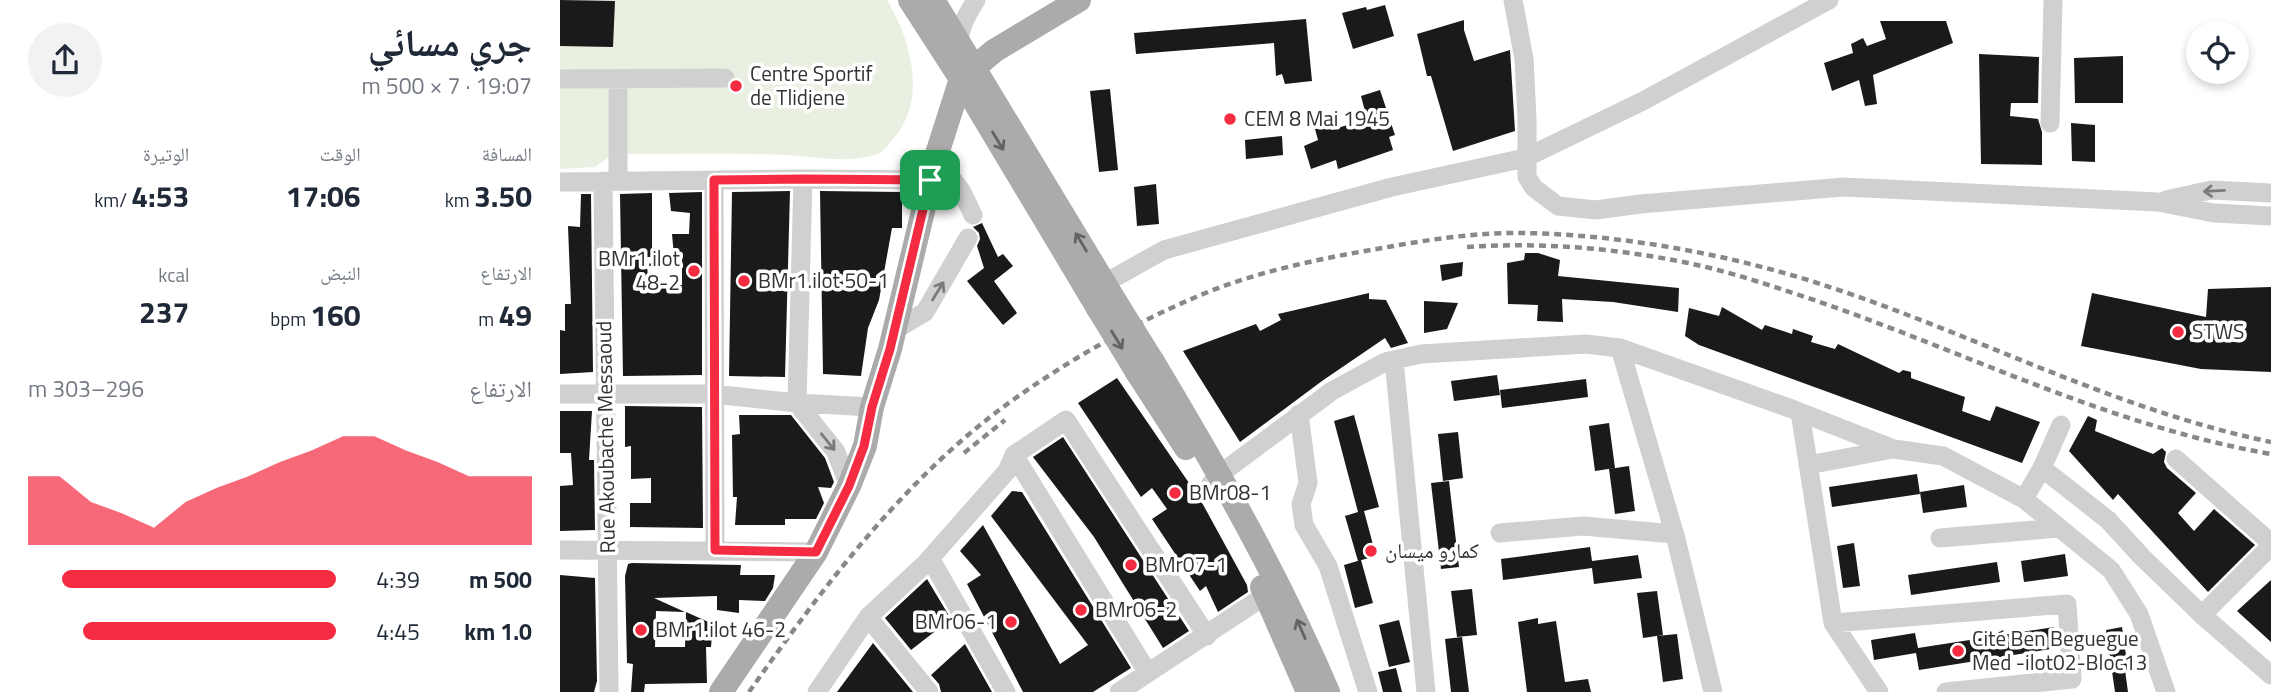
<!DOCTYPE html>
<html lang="ar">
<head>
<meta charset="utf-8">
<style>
  body { margin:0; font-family:"Titillium Web","Noto Naskh Arabic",sans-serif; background:#f2f2f3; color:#1f2937; direction:rtl; height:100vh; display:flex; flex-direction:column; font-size:26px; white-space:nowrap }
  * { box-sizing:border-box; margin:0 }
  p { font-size:23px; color:#747a83 }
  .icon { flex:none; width:38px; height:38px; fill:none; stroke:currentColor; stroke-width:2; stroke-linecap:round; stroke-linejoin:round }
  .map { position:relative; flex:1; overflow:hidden; direction:ltr }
  .panel { display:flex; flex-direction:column; background:#fff; width:560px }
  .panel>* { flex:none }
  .tools { position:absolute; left:1626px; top:21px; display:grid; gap:14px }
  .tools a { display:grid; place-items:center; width:63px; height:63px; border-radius:50%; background:#fff; box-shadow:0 4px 10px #0003; font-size:35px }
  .pin { position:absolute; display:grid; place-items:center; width:60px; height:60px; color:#fff; margin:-30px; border-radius:14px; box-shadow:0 4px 10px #0006 }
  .round { display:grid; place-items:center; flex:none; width:74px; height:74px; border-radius:37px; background:#f2f2f3 }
  .headline { display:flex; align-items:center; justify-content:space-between; height:119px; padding:0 28px }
  h1 { font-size:38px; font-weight:700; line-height:52px }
  .metrics { display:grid; grid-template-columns:repeat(3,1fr); gap:10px; height:119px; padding:7px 28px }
  .metrics div { display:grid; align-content:center }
  .metrics b { font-size:30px; font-weight:700 }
  .metrics small { font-size:19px; font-weight:400 }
  .metrics p { font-size:19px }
  .chart { height:196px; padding:14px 28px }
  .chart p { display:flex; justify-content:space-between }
  .chart svg { width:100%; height:126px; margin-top:7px; fill:#f42b41; opacity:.7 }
  ul { padding:0 28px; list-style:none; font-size:23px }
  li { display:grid; grid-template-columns:112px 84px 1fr; align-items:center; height:52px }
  li i { height:18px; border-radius:9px; background:#f42b41 }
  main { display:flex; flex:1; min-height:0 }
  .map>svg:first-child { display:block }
</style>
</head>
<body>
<main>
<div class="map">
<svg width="1711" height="692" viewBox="0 0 1711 692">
  <rect width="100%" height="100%" fill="#fff"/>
  <path fill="#e9f0e1" d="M0,0H327C351,40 368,100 333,139C329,144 324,151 318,154C289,164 258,157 228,155C170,153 111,154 53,154L35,167L0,169Z"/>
  <path fill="#1a1a1a" d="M0,0L55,1L53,47L0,46Z
    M825,5L834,36L793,49L782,13L806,7L807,10Z
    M746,19L752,81L725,84L722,74L716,76L714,43L576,54L574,33Z
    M904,20V30L914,61L950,50L955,131L893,151L871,76H867L857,34Z
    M1320,21H1386L1393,43L1313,75L1317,104L1305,106L1299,80L1272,91L1264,63L1293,53L1291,44L1303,38L1307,46L1326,39Z
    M1419,54L1479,57L1478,103H1451L1450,116L1478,119L1482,132V165L1421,164Z
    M1563,56V103H1515L1514,58Z
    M550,89L558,170L539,172L530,91Z
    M820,90L835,135L829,137L833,150L778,169L776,160L751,169L744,146L758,140L755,129L769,124L771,130L807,119L801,96Z
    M1511,123L1535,125V162L1512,161Z
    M722,136L723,155L686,159L685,140Z
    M596,184L599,224L577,226L574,187Z
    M230,191L225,377L169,376L172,192Z
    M260,191L342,192V228H332L319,300L308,328L301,376L263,374Z
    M142,192V375L63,376L60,194L92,193V257H87L88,286L122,285V255L114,256L112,234H129L130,213L111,211L109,193Z
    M21,194H31L33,372L0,374V330L5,331V304H11L8,226L20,227Z
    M422,223L438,257L443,254L453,266L434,281L457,313L443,325L407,281L424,268L417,246L420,239L419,233L413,227Z
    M965,253H978L1000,260L998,276L1119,288L1118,312L1053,302L1002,299L1003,322L977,321L978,305L948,304L947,263L964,260Z
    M903,262L902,276L882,281L880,265Z
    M1711,287V372L1641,369L1521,346L1532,293L1646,317L1648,289Z
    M809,293V299L826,300L848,343L831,348L825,338L762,381L680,442L623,351L696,324L700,331L721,320L718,314Z
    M864,301L898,303L887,329L864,333Z
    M1162,307L1202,330L1205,325L1232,334L1233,329L1253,336L1251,342L1275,349L1278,344L1339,373L1343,370L1351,372V378L1405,397L1402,411L1430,421L1436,406L1480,422L1462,463L1139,345L1125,336L1129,308L1159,316Z
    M937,375L940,395L894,401L891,381Z
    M557,378L640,499L687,585L688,592L658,612L646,586L640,591L592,519L607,509L592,488L581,497L518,403Z
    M1026,379L1028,397L942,408L940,390Z
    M65,406L142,407L143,528L70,527V503H91V478L71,479V446L65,447Z
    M0,411H32L29,460H34L35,530L0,531V486L13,485L11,453H0Z
    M179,415H231L265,458L274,482L271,488L258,487L264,503L256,519H225V525H175L177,497H173L172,435L180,434Z
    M794,415L819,507L804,511L816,556L798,561L785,516L798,512L774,421Z
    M1528,416L1537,420L1535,431L1593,454L1602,448L1606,452L1604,462L1607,468L1636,493L1618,513L1634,531L1654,509L1695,545L1648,592L1558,494L1553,500L1509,451Z
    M1049,423L1055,468L1035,471L1029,426Z
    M898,432L903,478L883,481L878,434Z
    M503,437L629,631L603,648L534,537L473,457Z
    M1069,466L1075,511L1055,514L1049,469Z
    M1357,474L1360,494L1272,507L1269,487Z
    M889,481L899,567L881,569L871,483Z
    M1404,485L1407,507L1363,513L1360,492Z
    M452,491L462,492L571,668L533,692H463L407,584L421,575L400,551L423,525L500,664L528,645L431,516Z
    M1294,543L1300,586L1283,588L1277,546Z
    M1030,547L1032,561L1078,555L1082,578L1034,584L1032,568L943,580L941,559Z
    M1505,554L1508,576L1464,582L1461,561Z
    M801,560L813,603L795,608L784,565Z
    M1437,562L1440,582L1351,595L1348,575Z
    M72,563L181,565L180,575H215L213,588L205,601L179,600V613L157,610V596L94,598L125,612L96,611L95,647H125L126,612L153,624L151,647H146L147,683L85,684L84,692H71L73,664L67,663L65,576L68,564Z
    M0,575L35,578L37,681L34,692H0Z
    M367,579L391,619L351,650L325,618Z
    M1711,580V642L1677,611Z
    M912,589L917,635L897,637L891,591Z
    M1097,591L1103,635L1083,638L1077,593Z
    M978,618V624L996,621L1005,682L1028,679L1031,692H967L958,622Z
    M839,620L850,662L829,667L819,625Z
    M1494,627L1497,648L1359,670L1356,653L1314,660L1311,640L1355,633L1358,648Z
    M1562,627L1568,670H1565L1568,692H1555L1546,630Z
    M1117,634L1123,679L1103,682L1097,636Z
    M902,637L909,692H891L885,639Z
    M313,643L353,692H277Z
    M405,644L432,692H381L379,684L371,675Z
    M836,668L842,692H823L818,672Z"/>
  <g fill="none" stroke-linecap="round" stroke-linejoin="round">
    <path stroke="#d0d0d0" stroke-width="19" d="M953,0L964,59L967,118V177L974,188L998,206L1036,210L1080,204L1284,187L1598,202L1654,213L1711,216
      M399,51C397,31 406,16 416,0
      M0,79L165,78
      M58,80V181
      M1490,123L1493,0
      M376,157L402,192L413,215
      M243,179L237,403L276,452L289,486
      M154,180L155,550
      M43,181L49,692
      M0,182L243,179L370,180
      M1606,200L1651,190L1711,193
      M545,283L604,250L832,187L965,158L1083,101L1269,0
      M333,331L365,312L408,238
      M1060,348L1116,539L1153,692
      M834,360L866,692
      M0,394H153L237,403L312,407
      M1240,412L1273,623L1319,692
      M739,414L748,483L741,504L744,525L768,566L808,692
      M454,455L588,673
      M1616,459L1711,543
      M1248,465L1333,449
      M1482,468L1548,520L1582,557L1642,615L1711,675
      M650,485L660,474L772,391L825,362L861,354L1026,344L1060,348L1232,409L1334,449L1383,456L1464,499L1551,570L1579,614L1606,692
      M1464,499L1482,468L1501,425
      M940,533L1023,526L1115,534
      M1380,538L1499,528
      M0,550L256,552
      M370,558L446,692
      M1642,615L1711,546
      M308,617L369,692
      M1273,623L1507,604L1512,679L1386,692
      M257,692L308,617L365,564L447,471L454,455L506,420L647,636
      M559,692L706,595"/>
    <path stroke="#ababab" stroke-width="24" d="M350,0L401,79L538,308
      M373,0L555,301
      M593,362C657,469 719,577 768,692
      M577,372L626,448
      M702,587L748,692
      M161,692L256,552L289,486L305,446L312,407L330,349L376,157L401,79L434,51L519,0"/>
    <path stroke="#888" stroke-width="4.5" stroke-dasharray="7 5" stroke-linecap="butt" d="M907,247C981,242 1055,248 1128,263C1167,271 1206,284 1245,297C1400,349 1548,426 1711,454
      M404,453L445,420
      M189,692C257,596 328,500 420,425C482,375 563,328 636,297C696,271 763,258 828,247C872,239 920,232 965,233C1057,235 1150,251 1238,277C1398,325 1546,408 1711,442"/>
    <path stroke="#ababab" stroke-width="24" d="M555,301L593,362
      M538,308L577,372"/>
  </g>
  <defs><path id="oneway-shaft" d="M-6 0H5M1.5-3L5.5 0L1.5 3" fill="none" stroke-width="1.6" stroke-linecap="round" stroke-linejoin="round" transform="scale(1.75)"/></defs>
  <g stroke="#636363">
    <use href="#oneway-shaft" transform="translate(438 141) rotate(59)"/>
    <use href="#oneway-shaft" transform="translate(521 242) rotate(-121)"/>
    <use href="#oneway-shaft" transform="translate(557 340) rotate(59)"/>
    <use href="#oneway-shaft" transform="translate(741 629) rotate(-114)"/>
  </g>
  <g stroke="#7a7a7a">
    <use href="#oneway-shaft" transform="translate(1654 191) rotate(177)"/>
    <use href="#oneway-shaft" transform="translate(378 291) rotate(-58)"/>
    <use href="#oneway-shaft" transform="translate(268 442) rotate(51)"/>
  </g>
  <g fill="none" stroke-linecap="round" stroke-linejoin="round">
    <g stroke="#fff" stroke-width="14">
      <path id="route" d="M243,179L370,180L330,349L312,407L304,446L289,486L256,552L155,550L154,180Z"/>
    </g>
    <use href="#route" stroke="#f42b41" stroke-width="9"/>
  </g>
  <g fill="#f42b41" stroke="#fff" stroke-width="2.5">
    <circle cx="176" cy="86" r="7"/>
    <circle cx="670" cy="119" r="7"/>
    <circle cx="134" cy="271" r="7"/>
    <circle cx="184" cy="281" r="7"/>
    <circle cx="1618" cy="332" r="7"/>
    <circle cx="615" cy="493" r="7"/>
    <circle cx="811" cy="551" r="7"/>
    <circle cx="571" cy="565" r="7"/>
    <circle cx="521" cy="610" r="7"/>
    <circle cx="451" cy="622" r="7"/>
    <circle cx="81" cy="630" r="7"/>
    <circle cx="1398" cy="651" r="7"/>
  </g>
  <g text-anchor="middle" stroke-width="7" stroke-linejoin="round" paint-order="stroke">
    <g font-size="21" fill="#333" stroke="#fff" text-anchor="start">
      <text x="190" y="81">Centre Sportif<tspan x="190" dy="24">de Tlidjene</tspan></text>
      <text x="684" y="126">CEM 8 Mai 1945</text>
      <text x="120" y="266" text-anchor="end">BMr1.ilot<tspan x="120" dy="24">48-2</tspan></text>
      <text x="198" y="288">BMr1.ilot 50-1</text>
      <text x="1632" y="339">STWS</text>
      <text x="629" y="500">BMr08-1</text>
      <text x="825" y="558">كمارو ميسان</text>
      <text x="585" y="572">BMr07-1</text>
      <text x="535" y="617">BMr06-2</text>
      <text x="437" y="629" text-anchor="end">BMr06-1</text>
      <text x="95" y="637">BMr1.ilot 46-2</text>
      <text x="1412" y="646">Cité Ben Beguegue<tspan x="1412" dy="24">Med -ilot02-Bloc13</tspan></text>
    </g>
    <g font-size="21" fill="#333" stroke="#fff">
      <text transform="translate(46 437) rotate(-91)" y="7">Rue Akoubache Messaoud</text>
    </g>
  </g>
</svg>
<div class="tools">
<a><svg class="icon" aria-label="locate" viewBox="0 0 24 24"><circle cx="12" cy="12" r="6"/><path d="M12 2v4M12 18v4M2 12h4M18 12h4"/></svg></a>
</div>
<div class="pin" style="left:370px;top:180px;background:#1e9e55"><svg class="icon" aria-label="arrive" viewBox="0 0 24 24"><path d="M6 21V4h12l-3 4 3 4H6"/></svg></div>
</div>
<section class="panel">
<div class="headline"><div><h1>جري مسائي</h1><p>19:07 · 7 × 500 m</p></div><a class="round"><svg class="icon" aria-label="share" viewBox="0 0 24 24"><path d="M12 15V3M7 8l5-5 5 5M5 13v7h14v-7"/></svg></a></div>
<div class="metrics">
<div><p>المسافة</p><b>3.50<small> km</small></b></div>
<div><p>الوقت</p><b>17:06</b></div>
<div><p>الوتيرة</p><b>4:53<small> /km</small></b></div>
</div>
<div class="metrics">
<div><p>الارتفاع</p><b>49<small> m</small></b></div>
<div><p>النبض</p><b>160<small> bpm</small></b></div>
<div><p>kcal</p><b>237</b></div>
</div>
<div class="chart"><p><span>الارتفاع</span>296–303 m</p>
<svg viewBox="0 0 160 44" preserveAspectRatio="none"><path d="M0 44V20L10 20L20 29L30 33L40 38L50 29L60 24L70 20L80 15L90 11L100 6L110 6L120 11L130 15L140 20L150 20L160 20V44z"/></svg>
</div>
<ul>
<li><b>500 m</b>4:39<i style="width:89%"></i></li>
<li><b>1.0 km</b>4:45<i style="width:82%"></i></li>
</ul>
</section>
</main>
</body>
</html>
